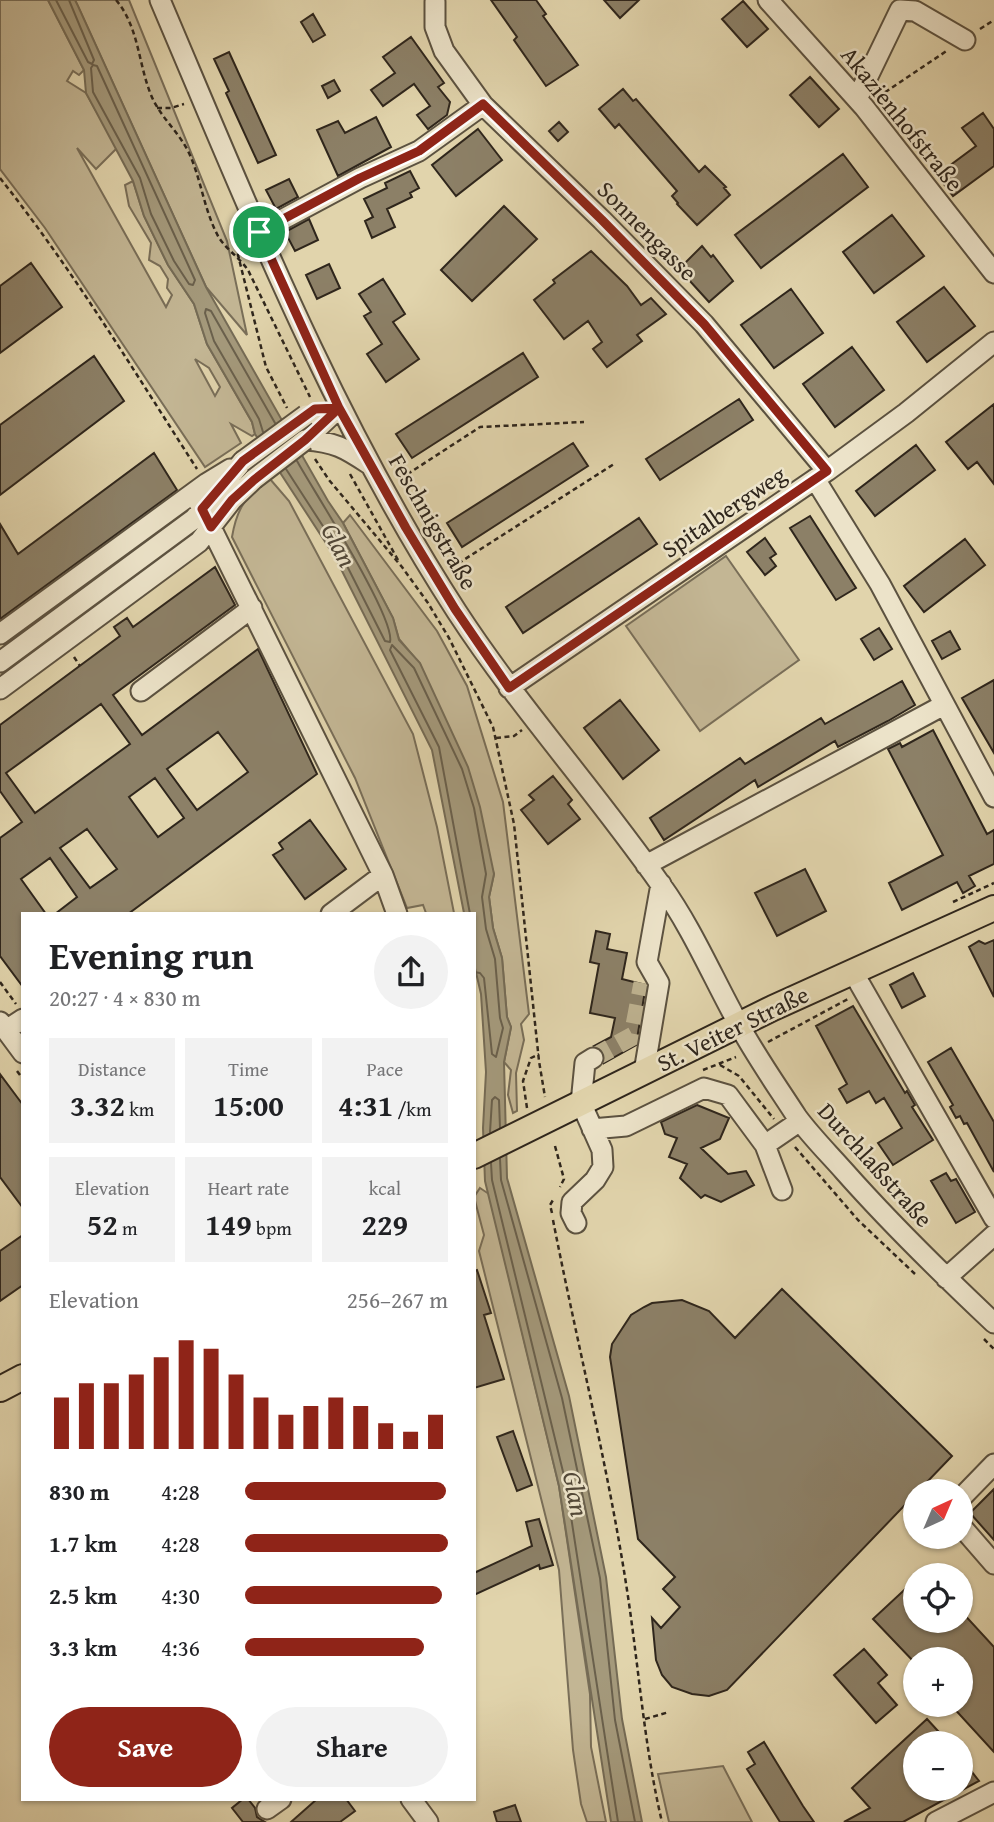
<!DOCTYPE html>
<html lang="en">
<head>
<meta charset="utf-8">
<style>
  body { margin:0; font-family:"Gentium Book Plus",serif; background:#f2f2f2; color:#202124; height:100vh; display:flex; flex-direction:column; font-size:26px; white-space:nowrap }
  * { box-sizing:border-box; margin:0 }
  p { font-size:23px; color:#757577 }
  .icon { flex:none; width:38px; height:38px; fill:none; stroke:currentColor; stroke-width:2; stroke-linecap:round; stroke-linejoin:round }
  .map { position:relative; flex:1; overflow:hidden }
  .drawer { position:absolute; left:21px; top:912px; width:455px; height:889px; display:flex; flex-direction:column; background:#fff; border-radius:0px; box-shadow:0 2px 5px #0004 }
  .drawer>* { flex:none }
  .needle { width:46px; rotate:44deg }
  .tools { position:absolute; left:903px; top:1479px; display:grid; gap:14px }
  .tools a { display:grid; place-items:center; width:70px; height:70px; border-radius:50%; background:#fff; box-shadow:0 2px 5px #0004; font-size:35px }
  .pin { position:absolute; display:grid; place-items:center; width:60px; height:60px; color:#fff; margin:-30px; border:4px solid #fff; border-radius:50%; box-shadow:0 2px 7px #0007 }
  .round { display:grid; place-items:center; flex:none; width:74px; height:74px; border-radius:37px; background:#f2f2f2 }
  .head { display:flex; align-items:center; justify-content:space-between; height:119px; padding:0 28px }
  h1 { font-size:38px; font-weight:700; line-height:52px }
  .metrics { display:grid; grid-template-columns:repeat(3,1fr); gap:10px; height:119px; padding:7px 28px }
  .metrics div { display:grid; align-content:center; border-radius:0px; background:#f2f2f2; text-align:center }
  .metrics b { font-size:30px; font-weight:700 }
  .metrics small { font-size:19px; font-weight:400 }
  .metrics p { font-size:19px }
  .chart { height:196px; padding:14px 28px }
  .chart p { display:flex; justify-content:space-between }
  .chart svg { width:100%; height:126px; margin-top:7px; stroke:#8f2418; stroke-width:6 }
  .action { display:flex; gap:14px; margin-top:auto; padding:14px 28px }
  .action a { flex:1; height:80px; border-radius:42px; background:#8f2418; color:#fff; font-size:28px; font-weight:700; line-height:80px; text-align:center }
  .action a+a { background:#f2f2f2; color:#202124 }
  ul { padding:0 28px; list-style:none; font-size:23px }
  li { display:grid; grid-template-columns:112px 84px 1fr; align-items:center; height:52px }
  li i { height:18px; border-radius:9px; background:#8f2418 }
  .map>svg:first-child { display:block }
</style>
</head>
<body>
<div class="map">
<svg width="994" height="1822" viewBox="0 0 994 1822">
  <rect width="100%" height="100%" fill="#e1d4ac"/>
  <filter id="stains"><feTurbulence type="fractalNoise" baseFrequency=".00286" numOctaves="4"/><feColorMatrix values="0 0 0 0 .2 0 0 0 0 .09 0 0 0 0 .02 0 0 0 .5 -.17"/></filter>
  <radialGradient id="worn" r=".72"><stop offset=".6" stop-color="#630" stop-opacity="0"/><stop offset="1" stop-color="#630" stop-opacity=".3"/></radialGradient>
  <path fill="#c3b694" stroke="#796e58" stroke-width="2" fill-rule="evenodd" d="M0,0H48L84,70L79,75L73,71L67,81L86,93L117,148L96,169L77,148L166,307L172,295L167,288L168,279L160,266L149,260L151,243L129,206L125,185L133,181L144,216L168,265L194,304L207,344L252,422L255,434L252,436L231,424L241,443L205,467L45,228L0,169ZM195,359L209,368L220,387L215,396Z
    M75,0H129L227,241L247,335L206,287Z
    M270,479L289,501L413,734L437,827L454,913H426L423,905L407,908L355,778L232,537C237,507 246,496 270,479Z
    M350,515L437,631L467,686L503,802L529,1014L521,1024L524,1040L516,1073L517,1111L513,1113L508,1095L511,1070L504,1062L511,1027L507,1017L502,958L493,928L489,897L494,874L420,664L399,639L393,618L343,523Z
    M726,556L799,660L700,731L626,626Z
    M480,1188L489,1194L559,1486L590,1694L591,1747L606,1822H587L581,1804L573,1750L559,1570L479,1251L484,1235L474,1197Z
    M723,1766L752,1822H669L658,1774Z"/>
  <path fill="#a4997b" stroke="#756b55" stroke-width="2" d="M48,0H75L78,6L206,287L328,501L343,523L393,618L399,640L420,663L468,767L480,807L494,874L489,897L493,928L502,958L507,1017L511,1027L504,1062L507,1178L569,1396L606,1577L622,1719L642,1822H611L559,1486L485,1181L483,1128L486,1072L481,994L474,964V914L464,913L432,750L335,557L255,434L252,422L207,344L194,304L168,265L144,216L133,181L86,93L84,70Z"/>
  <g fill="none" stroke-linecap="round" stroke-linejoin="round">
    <path stroke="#6a604c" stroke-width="2" d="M56,0L88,62L92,64L94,60L69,0
      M93,65L97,66L195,280L193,285L189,284L174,261L151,214L140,178L93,92L91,68Z
      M263,432L259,419L214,341L205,313L206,309L211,311L275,423
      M286,469L341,554L385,641L390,642C396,618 313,490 297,461
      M470,914L439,747L390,650L392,645L414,668L462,769L474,808L486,874L482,897L486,929L495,959L500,1018L503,1028L496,1057L492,1054L484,978L480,973L474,972
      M490,1132L492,1100L495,1097L499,1100L500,1128
      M500,1159L501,1180L562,1398L600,1578L615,1720L635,1822
      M491,1163L492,1180L566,1484L618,1822"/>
  </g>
  <path fill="#8c8067" stroke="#2f261c" stroke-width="2" fill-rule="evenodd" d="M491,0H536L546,14L543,16L578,65L546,86L514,40L517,37Z
    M604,0H639L620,18Z
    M743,1L768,29L747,47L722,19Z
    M313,14L325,35L313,42L301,22Z
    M411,37L444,83L438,87L450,102L447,115L428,129L417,115L430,106L414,84L383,106L371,90L395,73L383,57Z
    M229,52L276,155L258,163L226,93L229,91L214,59Z
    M810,77L839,109L819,127L790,95Z
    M334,80L340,91L328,98L322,86Z
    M623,89L633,101L636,99L699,172L705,166L726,187L724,188L730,195L697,225L677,204L678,203L672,196L677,191L619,124L615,128L599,109Z
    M983,113L994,129V166L953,196L937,175L976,146L962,128Z
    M376,117L391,147L338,176L317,130L338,121L345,133Z
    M559,122L568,132L558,141L549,131Z
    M478,129L502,160L456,196L432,165Z
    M843,154L868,187L761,268L735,235Z
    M410,171L419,188L410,193L412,197L387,209L395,227L372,238L365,221L373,217L364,199L387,188L385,183Z
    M289,179L298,197L276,209L266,190Z
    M504,206L537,239L472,301L441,270Z
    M892,215L924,256L874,293L843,252Z
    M309,219L318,240L295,251L285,232Z
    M702,246L711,257L713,255L733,281L709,302L679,269Z
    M591,251L627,286L641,305L651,298L666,314L637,335L642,341L607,367L593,349L602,342L588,321L564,339L534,300L555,283L553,280Z
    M31,263L62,307L0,353V286Z
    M329,264L340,288L317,299L306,275Z
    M383,279L405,314L393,322L419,359L386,382L367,354L382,344L364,316L371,312L359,294Z
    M944,287L975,326L927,362L897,322Z
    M791,289L823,333L774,368L741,325Z
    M852,347L884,390L835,427L803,384Z
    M523,353L538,377L412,458L396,434Z
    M94,356L124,401L0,495V425Z
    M739,399L753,420L660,480L646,459Z
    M994,404V484L977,462L968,469L946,442Z
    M573,443L588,466L462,547L447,523Z
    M916,445L935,470L875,516L856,491Z
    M154,453L177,490L0,619V524L18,554Z
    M810,516L856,588L836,600L790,528Z
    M639,518L657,544L523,633L506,607Z
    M765,538L776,554L770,558L776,566L765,575L747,552Z
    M965,539L985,565L924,612L904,586Z
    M215,567L235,605L113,695L142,735L258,649L317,774L128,914H55L77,897L50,858L21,879L46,914H23V987L0,956V838L22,822L0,791V725L120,636L114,627L127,618L133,627ZM101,704L130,744L35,813L6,773ZM218,732L248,772L197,810L167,769ZM155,778L184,818L158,837L129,797ZM87,829L117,869L90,888L60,848Z
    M879,628L892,649L874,660L861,639Z
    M950,631L960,649L942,659L932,641Z
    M994,680V753L962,698Z
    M902,681L915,705L888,721L838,747L835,741L758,787L755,780L664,840L650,818L740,758L745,764L821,718L825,724Z
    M620,700L659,750L623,779L584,728Z
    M933,730L987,834L994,830V864L969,876L975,886L963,893L957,882L902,910L889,883L943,855L888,749L900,743L902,747Z
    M553,776L572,800L568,804L580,819L548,844L521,810L534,800L529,795Z
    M310,820L346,869L305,899L273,855L283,849L279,843Z
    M805,869L826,911L777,936L755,893Z
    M596,931L610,934L607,949L627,953L622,979L646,985L636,1045L604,1063V1052L594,1046L611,1037L615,1018L590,1013L599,964L590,962Z
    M994,940V997L969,947L979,941L985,944Z
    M913,973L925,996L902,1008L890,985Z
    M853,1006L905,1093L907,1091L915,1105L912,1107L933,1140L893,1165L878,1143L902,1128L884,1098L876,1103L869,1091L847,1103L839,1089L847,1084L816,1026Z
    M951,1048L994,1122V1172L967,1123L964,1124L960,1116L956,1118L950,1107L953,1105L928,1062Z
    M0,1074L23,1105V1208L0,1177Z
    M697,1105L729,1118L720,1139L701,1148L728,1174L746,1171L754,1185L721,1202L705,1195L701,1198L680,1178L687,1164L669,1157L677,1138L665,1134L661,1122Z
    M946,1173L951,1181L956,1179L975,1212L956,1223L931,1181Z
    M23,1235V1285L0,1301V1251Z
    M477,1270L491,1313L484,1315L504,1379L474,1388V1271Z
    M782,1289L952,1456L727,1690L709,1696L692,1694L672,1687L662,1675L656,1660L652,1618L661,1628L680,1607L663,1589L675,1577L638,1539L610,1357L612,1344L631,1315L644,1307L652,1303L682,1300L709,1311L735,1338Z
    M513,1431L532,1485L517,1491L497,1437Z
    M994,1489V1540L970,1513Z
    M539,1519L553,1565L540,1569L539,1565L474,1595V1573L532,1546L526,1522Z
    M915,1580V1620H961V1611L994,1647V1752L950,1704H961V1659H915V1663L873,1619Z
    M864,1649L887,1675L878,1683L897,1705L876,1723L834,1675Z
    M927,1719L949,1743H915V1788H961V1758L979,1781L903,1822H844L870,1808L852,1788Z
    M764,1742L803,1806L814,1822H780L747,1769L755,1764L748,1752Z
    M243,1799H248L255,1808L257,1817L265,1822H243L232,1808Z
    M317,1799H346L355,1811L340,1822H291Z
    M515,1805L521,1822H497L494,1812Z"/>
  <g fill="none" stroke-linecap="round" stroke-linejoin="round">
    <path stroke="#bdb18f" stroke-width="19" stroke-dasharray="19 10" stroke-linecap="butt" d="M593,1058L633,1036L643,983"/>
    <g stroke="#5c5240" stroke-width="23">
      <path id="minor" d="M160,0C249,209 333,421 457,612C519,707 596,792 661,885C692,928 712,976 738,1023C755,1055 777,1086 797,1117C811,1136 828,1153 844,1171C891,1224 942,1274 994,1323
        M768,0L864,107L994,273
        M435,2V27L444,51L483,105L602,220L704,324L827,471
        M857,99L900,10L915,11L965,40
        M259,232L360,178L419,151L483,105
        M305,440C335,442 345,448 369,464
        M305,440L339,408
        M815,479L880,584L994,797
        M194,493L383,875L397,914
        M0,634L207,483L230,469
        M0,662L194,519L243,461
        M509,688L827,471L906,413L994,342
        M0,689L199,542L232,500L254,479
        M141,691L252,608
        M646,865L944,705
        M331,914L383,875
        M853,972L994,1218
        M0,1022L23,1053
        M6,1030L23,1019
        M644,1072L659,983L647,962L661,884
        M592,1129L626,1126L704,1088L728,1095L765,1145L800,1121
        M765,1145L782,1190
        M576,1223L571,1213L572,1202L595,1180L603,1167L602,1150L581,1103L585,1063L593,1058
        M946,1278L994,1235
        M961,1498L994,1464
        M961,1526L994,1564
        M411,1799L428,1822
        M267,1809L281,1799
        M936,1822L994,1792"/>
    </g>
    <g stroke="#2f261c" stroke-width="28">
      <path id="major" d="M474,1156L773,1008L994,908
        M0,1389L23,1377"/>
    </g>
    <path stroke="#2f261c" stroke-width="2.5" stroke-dasharray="5 3.5" stroke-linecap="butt" d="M116,0C139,27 138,63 151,95C160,117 179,132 189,153C201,179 204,209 217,234C223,247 239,257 248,270L310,397
      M980,29L994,20
      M878,97L948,50
      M157,108H171L184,104
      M0,178C73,270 134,371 197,469
      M233,220L238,243V255L266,367L287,408
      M315,459L329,480L402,567L428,603L449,638L493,727L514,824L539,1061L545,1097
      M350,474L398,560
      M400,479L480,427L584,422
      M451,568L614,464
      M74,657L80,666
      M496,738L514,736L522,730
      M953,902L994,883
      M0,982L16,1004
      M768,1042L848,999
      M720,1065L739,1076L774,1119
      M703,1070L736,1057
      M17,1071L23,1079
      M527,1108L523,1081L531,1058L539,1054
      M555,1146L564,1179L560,1187
      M795,1147L858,1220L915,1274
      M552,1213L550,1205L553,1200
      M553,1220C577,1343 608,1466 627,1590C639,1668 644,1746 662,1822
      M984,1339L994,1349
      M645,1719L669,1712"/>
    <use href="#minor" stroke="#ece3c9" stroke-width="19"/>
    <use href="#major" stroke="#e1d4ac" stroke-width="24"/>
    <g stroke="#5c5240" stroke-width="23" stroke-linecap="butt">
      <path id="minor-bridge" d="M243,461L306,415
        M254,479L305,440"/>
    </g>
    <use href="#minor-bridge" stroke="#ece3c9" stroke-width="19"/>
  </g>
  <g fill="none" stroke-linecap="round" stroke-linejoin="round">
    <g stroke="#fff" stroke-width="14">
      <path id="route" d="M259,232L339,408L305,440L254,480L232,500L211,527L202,509L243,461L315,409L339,408L406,528L455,609L509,688L827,471L704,324L602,220L483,104L419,151L360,178L259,232"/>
    </g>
    <use href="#route" stroke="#8f2418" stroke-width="9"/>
  </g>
  <g text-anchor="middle" stroke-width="5" stroke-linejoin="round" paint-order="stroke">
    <g font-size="24" fill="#2f261c" stroke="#ece3c9">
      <text transform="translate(902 119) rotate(51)" y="8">Akazienhofstraße</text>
      <text transform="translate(647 231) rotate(45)" y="8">Sonnengasse</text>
      <text transform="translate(724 512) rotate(-34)" y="8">Spitalbergweg</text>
      <text transform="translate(433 522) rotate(60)" y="8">Feschnigstraße</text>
      <text transform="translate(733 1029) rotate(-26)" y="8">St. Veiter Straße</text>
      <text transform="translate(875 1165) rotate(48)" y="8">Durchlaßstraße</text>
    </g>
    <g font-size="26" font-style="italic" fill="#524838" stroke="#ece3c9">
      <text transform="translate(339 545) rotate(62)" y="9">Glan</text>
      <text transform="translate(576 1494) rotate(79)" y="9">Glan</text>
    </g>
  </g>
  <rect width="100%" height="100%" filter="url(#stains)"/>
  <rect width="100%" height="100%" fill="url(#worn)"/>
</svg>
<div class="tools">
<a><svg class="needle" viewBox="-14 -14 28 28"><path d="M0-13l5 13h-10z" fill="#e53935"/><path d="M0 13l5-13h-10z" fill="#757577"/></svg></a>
<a><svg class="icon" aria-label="locate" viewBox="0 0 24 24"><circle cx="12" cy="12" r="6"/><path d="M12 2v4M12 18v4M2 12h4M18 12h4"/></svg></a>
<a>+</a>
<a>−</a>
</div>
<div class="pin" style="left:259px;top:232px;background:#1e9e55"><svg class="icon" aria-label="arrive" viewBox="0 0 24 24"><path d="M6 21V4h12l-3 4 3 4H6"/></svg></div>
<section class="drawer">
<div class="head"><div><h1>Evening run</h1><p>20:27 · 4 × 830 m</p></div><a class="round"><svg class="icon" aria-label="share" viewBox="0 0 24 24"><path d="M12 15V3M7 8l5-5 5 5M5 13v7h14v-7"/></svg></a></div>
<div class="metrics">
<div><p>Distance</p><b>3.32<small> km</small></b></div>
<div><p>Time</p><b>15:00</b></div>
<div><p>Pace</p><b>4:31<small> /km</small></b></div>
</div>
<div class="metrics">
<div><p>Elevation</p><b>52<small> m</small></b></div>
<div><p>Heart rate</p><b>149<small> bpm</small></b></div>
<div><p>kcal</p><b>229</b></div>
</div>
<div class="chart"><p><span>Elevation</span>256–267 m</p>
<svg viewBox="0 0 160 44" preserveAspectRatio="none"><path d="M5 44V26M15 44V21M25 44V21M35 44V18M45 44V12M55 44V6M65 44V9M75 44V18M85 44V26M95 44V32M105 44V29M115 44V26M125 44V29M135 44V35M145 44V38M155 44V32"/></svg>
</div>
<ul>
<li><b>830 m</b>4:28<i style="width:99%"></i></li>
<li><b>1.7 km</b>4:28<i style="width:100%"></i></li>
<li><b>2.5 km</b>4:30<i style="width:97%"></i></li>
<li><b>3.3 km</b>4:36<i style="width:88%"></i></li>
</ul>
<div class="action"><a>Save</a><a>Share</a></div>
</section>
</div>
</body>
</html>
